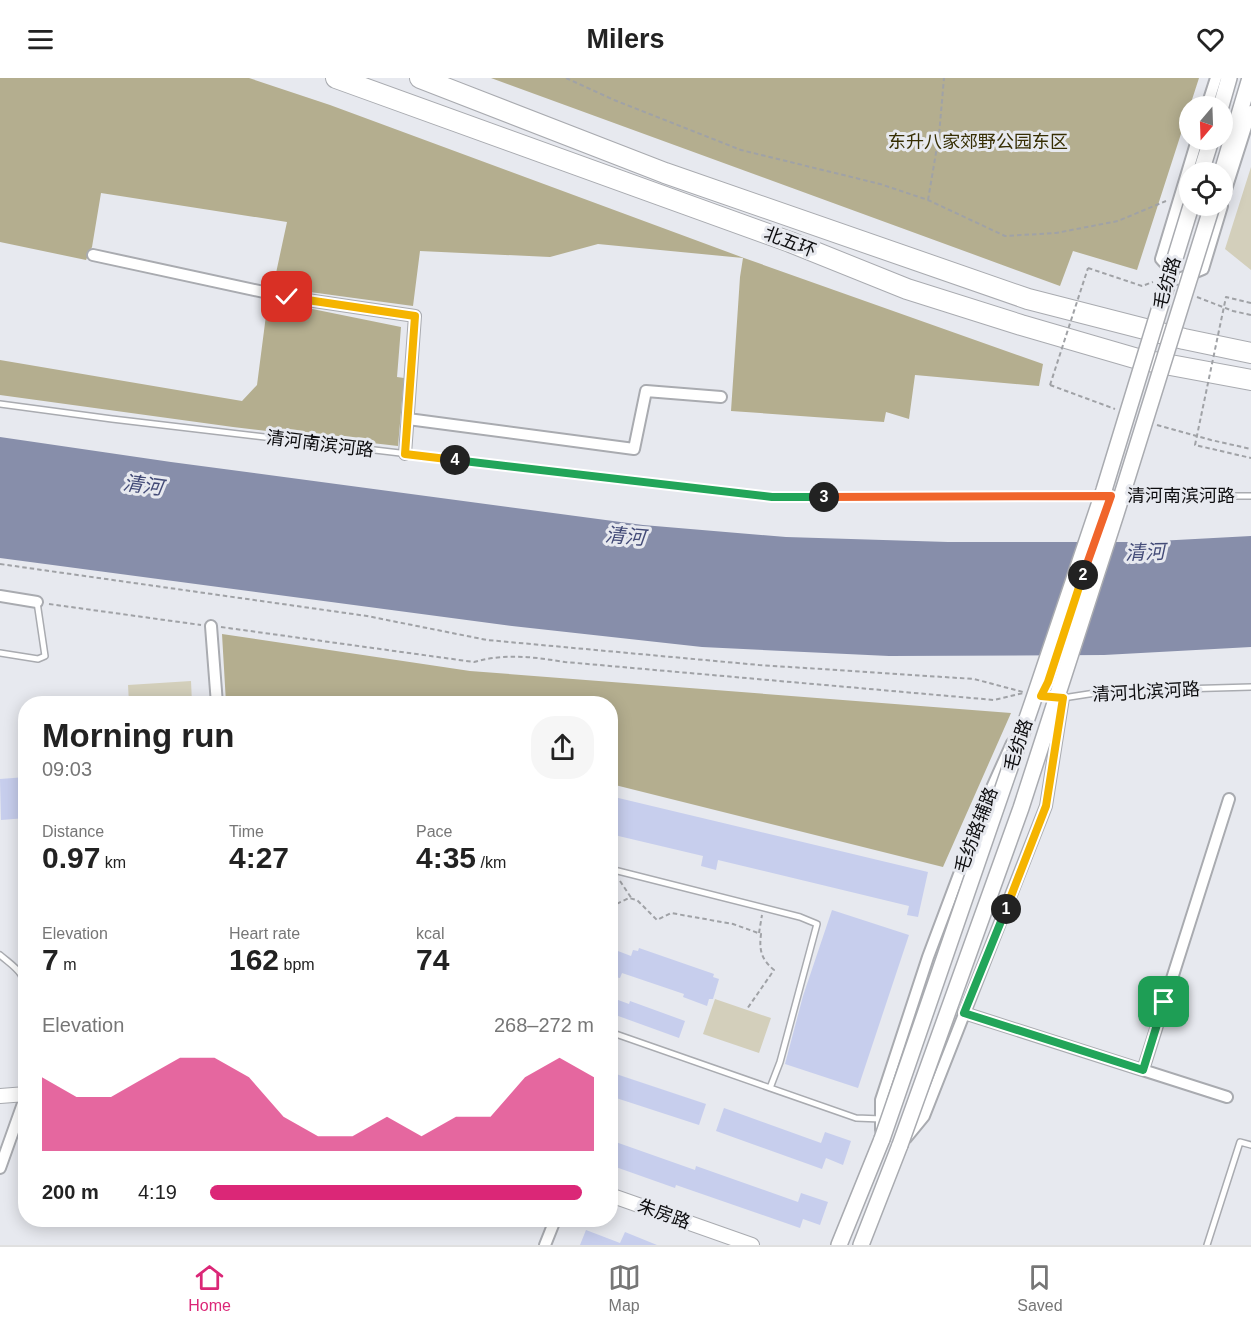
<!DOCTYPE html>
<html lang="en">
<head>
<meta charset="utf-8">
<style>
  body { margin:0; font-family:Arial,"Noto Sans SC",sans-serif; background:#f6f6f6; color:#222; height:100vh; display:flex; flex-direction:column; font-size:22px; white-space:nowrap }
  * { box-sizing:border-box; margin:0 }
  p { font-size:20px; color:#767676 }
  .icon { flex:none; width:33px; height:33px; fill:none; stroke:currentColor; stroke-width:2; stroke-linecap:round; stroke-linejoin:round }
  .map { position:relative; flex:1; overflow:hidden }
  .side { position:absolute; left:18px; top:618px; width:600px; height:531px; display:flex; flex-direction:column; background:#fff; border-radius:24px; box-shadow:0 3px 15px #0003 }
  .side>* { flex:none }
  .needle { width:39px; rotate:199deg }
  .tools { position:absolute; left:1179px; top:18px; display:grid; gap:12px }
  .tools a { display:grid; place-items:center; width:54px; height:54px; border-radius:50%; background:#fff; box-shadow:0 3px 15px #0003; font-size:30px }
  .pin { position:absolute; display:grid; place-items:center; width:51px; height:51px; color:#fff; margin:-26px; border-radius:12px; box-shadow:0 3px 9px #0006 }
  .km { position:absolute; width:30px; height:30px; margin:-15px; border-radius:50%; background:#222; color:#fff; font-size:16px; line-height:30px; text-align:center }
  .round { display:grid; place-items:center; flex:none; width:63px; height:63px; border-radius:24px; background:#f6f6f6 }
  .head { display:flex; align-items:center; justify-content:space-between; height:102px; padding:0 24px }
  h1 { font-size:33px; font-weight:700; line-height:45px }
  .stats { display:grid; grid-template-columns:repeat(3,1fr); gap:9px; height:102px; padding:6px 24px }
  .stats div { display:grid; align-content:center }
  .stats b { font-size:30px; font-weight:700 }
  .stats small { font-size:16px; font-weight:400 }
  .stats p { font-size:16px }
  .chart { height:168px; padding:12px 24px }
  .chart p { display:flex; justify-content:space-between }
  .chart svg { width:100%; height:108px; margin-top:6px; fill:#db2777; opacity:.7 }
  ul { padding:0 24px; list-style:none; font-size:20px }
  li { display:grid; grid-template-columns:96px 72px 1fr; align-items:center; height:45px }
  li i { height:15px; border-radius:8px; background:#db2777 }
  header { display:flex; justify-content:space-between; align-items:center; height:78px; padding:0 24px; background:#fff; font-size:27px; font-weight:700 }
  .tabs { display:flex; justify-content:space-around; align-items:center; height:84px; border-top:2px solid #e0e0e0; background:#fff; font-size:16px; color:#767676 }
  .tabs a { display:grid; justify-items:center; gap:3px }
  .tabs .on { color:#db2777 }
  .map>svg:first-child { display:block }
</style>
</head>
<body>
<header><svg class="icon" aria-label="menu" viewBox="0 0 24 24"><path d="M4 6h16M4 12h16M4 18h16"/></svg>Milers<svg class="icon" aria-label="heart" viewBox="0 0 24 24"><path d="M12 20l-8-8c-3-5 5-10 8-4 3-6 11-1 8 4z"/></svg></header>
<div class="map">
<svg width="1251" height="1167" viewBox="0 0 1251 1167">
  <rect width="100%" height="100%" fill="#e7e9ef"/>
  <path fill="#d3cfbb" d="M1251,89V192L1225,171Z
    M191,603L192,625H129L128,607Z
    M715,921L771,940L759,975L703,956Z"/>
  <path fill="#b4ae8f" d="M0,0H249L330,27L744,180L1043,286L1039,308L915,297L909,341L886,334L884,344L731,333L740,199L743,180L598,166L550,179L420,173L413,228L273,209L287,144L101,115L92,169L86,182L0,164Z
    M491,0H1199L1137,192L1073,173L1060,208Z
    M268,222L401,249L397,299L404,300L398,368L233,349L0,317V282L242,323L257,307Z
    M222,556L470,593L1011,635L943,789L611,706L610,626L226,625Z"/>
  <path fill="#878eaa" d="M0,359L171,384L643,447L786,459L948,464H1139L1251,458V569L1104,577L889,578L702,569L512,548L0,480Z"/>
  <path fill="#c7ceed" d="M26,699V740L1,742L0,701Z
    M610,718L928,794L918,839L907,837L909,828L718,782L716,792L701,788L703,778L610,756Z
    M832,832L909,857L858,1010L785,986L803,918Z
    M610,870L631,878L633,872L638,873L639,870L714,896L713,899L719,901L713,921H709L707,928L683,919L684,916L622,895L620,900L610,898Z
    M610,919L629,926L630,923L685,943L679,960L610,935Z
    M610,994L706,1026L699,1047L610,1018Z
    M724,1030L821,1065L825,1054L851,1063L843,1087L826,1080L822,1091L716,1053Z
    M610,1062L695,1092L696,1088L798,1124L801,1115L828,1124L820,1147L803,1141L800,1150L676,1107L675,1110L610,1087Z
    M586,1152L620,1165L625,1154L657,1167H580Z"/>
  <g fill="none" stroke-linecap="round" stroke-linejoin="round">
    <g stroke="#a9abb0" stroke-width="8">
      <path id="service" d="M0,326L112,341L772,419L1100,418
        M1124,418H1251
        M0,575L38,581L45,578L37,524
        M1063,620L1108,613L1251,609
        M610,791L800,839L817,846L780,984L770,1010
        M0,877C19,893 24,893 26,919
        M610,954L856,1040L881,1041
        M1207,1167L1240,1064L1251,1067"/>
    </g>
    <g stroke="#a9abb0" stroke-width="14">
      <path id="minor" d="M1207,28L1216,0
        M1197,62L1161,181L1179,201L1203,191L1222,128
        M1222,124L1251,33
        M93,177L287,219L415,238L405,376
        M408,341L634,371L646,313L721,319
        M0,518L37,524
        M211,548L217,626
        M1042,616L1048,604L1111,418
        M964,935L1227,1019
        M1143,992L1229,721
        M881,1052V1022L928,879L990,714L1012,665
        M906,1060L924,1038L1046,728L1063,620
        M0,1090L26,1017
        M545,1167L555,1142"/>
    </g>
    <g stroke="#a9abb0" stroke-width="16">
      <path id="tertiary" d="M0,1018L26,1016
        M610,1117L752,1167"/>
    </g>
    <g stroke="#a9abb0" stroke-width="18">
      <path id="secondary" d="M1221,28L1229,0
        M1201,94L1211,62
        M1222,94L1250,0
        M839,1167L882,1061
        M861,1167L900,1067"/>
    </g>
    <g stroke="#a9abb0" stroke-width="22">
      <path id="motorway" d="M336,0L790,164L907,211L1021,247L1138,281L1251,302
        M420,0L665,95L1028,221L1184,261L1251,275"/>
    </g>
    <path stroke="#a0a2a6" stroke-width="2" stroke-dasharray="4.5 3" stroke-linecap="butt" d="M566,0L614,22L741,72L880,106L928,122L1005,158L1056,155L1118,143L1166,123
      M928,122L939,57L944,0
      M1088,190L1142,208L1153,204
      M1197,219L1233,233L1251,237
      M1050,307L1115,331
      M1157,347L1211,362L1251,371
      M0,486L367,538L487,562L759,587L974,601L1023,614
      M49,526L201,547
      M221,549L474,584C505,575 534,579 565,584L994,622L1023,615
      M620,803L632,821
      M610,829L629,820L637,822L657,842L671,835L733,846L761,856C759,872 761,881 774,892L747,931
      M759,855L762,837"/>
    <use href="#service" stroke="#fff" stroke-width="5"/>
    <use href="#minor" stroke="#fff" stroke-width="10"/>
    <use href="#tertiary" stroke="#fff" stroke-width="14"/>
    <use href="#secondary" stroke="#fff" stroke-width="15"/>
    <use href="#motorway" stroke="#fff" stroke-width="20"/>
    <g stroke="#a9abb0" stroke-width="18" stroke-linecap="butt">
      <path id="secondary-bridge" d="M882,1061L1033,623L1104,412L1191,128
        M900,1067L1021,730L1116,436L1212,128"/>
    </g>
    <path stroke="#a0a2a6" stroke-width="2" stroke-dasharray="4.5 3" stroke-linecap="butt" d="M1251,225L1226,219L1195,367L1251,380
      M1050,307L1088,190"/>
    <use href="#secondary-bridge" stroke="#fff" stroke-width="15"/>
  </g>
  <g fill="none" stroke-linecap="round" stroke-linejoin="round">
    <g stroke="#fff" stroke-width="12">
      <path id="split-1" d="M1006,831L964,935L1143,992L1164,924"/>
    </g>
    <g stroke="#fff" stroke-width="12">
      <path id="split-2" d="M1006,831L1046,728L1063,620L1041,618L1048,604L1083,497"/>
    </g>
    <g stroke="#fff" stroke-width="12">
      <path id="split-3" d="M824,419L1111,418L1083,497"/>
    </g>
    <g stroke="#fff" stroke-width="12">
      <path id="split-4" d="M455,382L772,419H824"/>
    </g>
    <g stroke="#fff" stroke-width="12">
      <path id="split-5" d="M287,219L415,238L405,376L455,382"/>
    </g>
    <use href="#split-1" stroke="#22a559" stroke-width="8"/>
    <use href="#split-2" stroke="#f5b400" stroke-width="8"/>
    <use href="#split-3" stroke="#f0652b" stroke-width="8"/>
    <use href="#split-4" stroke="#22a559" stroke-width="8"/>
    <use href="#split-5" stroke="#f5b400" stroke-width="8"/>
  </g>
  <g text-anchor="middle" stroke-width="6" stroke-linejoin="round" paint-order="stroke">
    <g font-size="18" fill="#362e03" stroke="#e7e9ef">
      <text x="978" y="70">东升八家郊野公园东区</text>
    </g>
    <g font-size="18" fill="#0d0d0f" stroke="#e7e9ef">
      <text transform="translate(790 164) rotate(21)" y="6">北五环</text>
      <text transform="translate(1167 205) rotate(-73)" y="6">毛纺路</text>
      <text transform="translate(320 366) rotate(7)" y="6">清河南滨河路</text>
      <text x="1181" y="424">清河南滨河路</text>
      <text transform="translate(1146 614) rotate(-3)" y="6">清河北滨河路</text>
      <text transform="translate(1018 667) rotate(-71)" y="6">毛纺路</text>
      <text transform="translate(976 752) rotate(-69)" y="6">毛纺路辅路</text>
      <text transform="translate(664 1136) rotate(20)" y="6">朱房路</text>
    </g>
    <g font-size="20" font-style="italic" fill="#444c78" stroke="#e7e9ef">
      <text transform="translate(143 407) rotate(8)" y="7">清河</text>
      <text transform="translate(625 458) rotate(5)" y="7">清河</text>
      <text transform="translate(1145 474) rotate(-2)" y="7">清河</text>
    </g>
  </g>
</svg>
<div class="tools">
<a><svg class="needle" viewBox="-14 -14 28 28"><path d="M0-13l5 13h-10z" fill="#e53935"/><path d="M0 13l5-13h-10z" fill="#767676"/></svg></a>
<a><svg class="icon" aria-label="locate" viewBox="0 0 24 24"><circle cx="12" cy="12" r="6"/><path d="M12 2v4M12 18v4M2 12h4M18 12h4"/></svg></a>
</div>
<div class="pin" style="left:1164px;top:924px;background:#1e9e55"><svg class="icon" aria-label="arrive" viewBox="0 0 24 24"><path d="M6 21V4h12l-3 4 3 4H6"/></svg></div>
<div class="pin" style="left:287px;top:219px;background:#d93025"><svg class="icon" aria-label="check" viewBox="0 0 24 24"><path d="M5 12l5 5 9-10"/></svg></div>
<b class="km" style="left:1006px;top:831px">1</b>
<b class="km" style="left:1083px;top:497px">2</b>
<b class="km" style="left:824px;top:419px">3</b>
<b class="km" style="left:455px;top:382px">4</b>
<section class="side">
<div class="head"><div><h1>Morning run</h1><p>09:03</p></div><a class="round"><svg class="icon" aria-label="share" viewBox="0 0 24 24"><path d="M12 15V3M7 8l5-5 5 5M5 13v7h14v-7"/></svg></a></div>
<div class="stats">
<div><p>Distance</p><b>0.97<small> km</small></b></div>
<div><p>Time</p><b>4:27</b></div>
<div><p>Pace</p><b>4:35<small> /km</small></b></div>
</div>
<div class="stats">
<div><p>Elevation</p><b>7<small> m</small></b></div>
<div><p>Heart rate</p><b>162<small> bpm</small></b></div>
<div><p>kcal</p><b>74</b></div>
</div>
<div class="chart"><p><span>Elevation</span>268–272 m</p>
<svg viewBox="0 0 160 44" preserveAspectRatio="none"><path d="M0 44V14L10 22L20 22L30 14L40 6L50 6L60 14L70 30L80 38L90 38L100 30L110 38L120 30L130 30L140 14L150 6L160 14V44z"/></svg>
</div>
<ul>
<li><b>200 m</b>4:19<i style="width:97%"></i></li>
</ul>
</section>
</div>
<nav class="tabs">
<a class="on"><svg class="icon" aria-label="home" viewBox="0 0 24 24"><path d="M3 11l9-7 9 7M6 9v11h12V9"/></svg>Home</a>
<a><svg class="icon" aria-label="map" viewBox="0 0 24 24"><path d="M3 6l6-2 6 2 6-2v14l-6 2-6-2-6 2zM9 4v14M15 6v14"/></svg>Map</a>
<a><svg class="icon" aria-label="saved" viewBox="0 0 24 24"><path d="M7 4h10v16l-5-4-5 4z"/></svg>Saved</a>
</nav>
</body>
</html>
